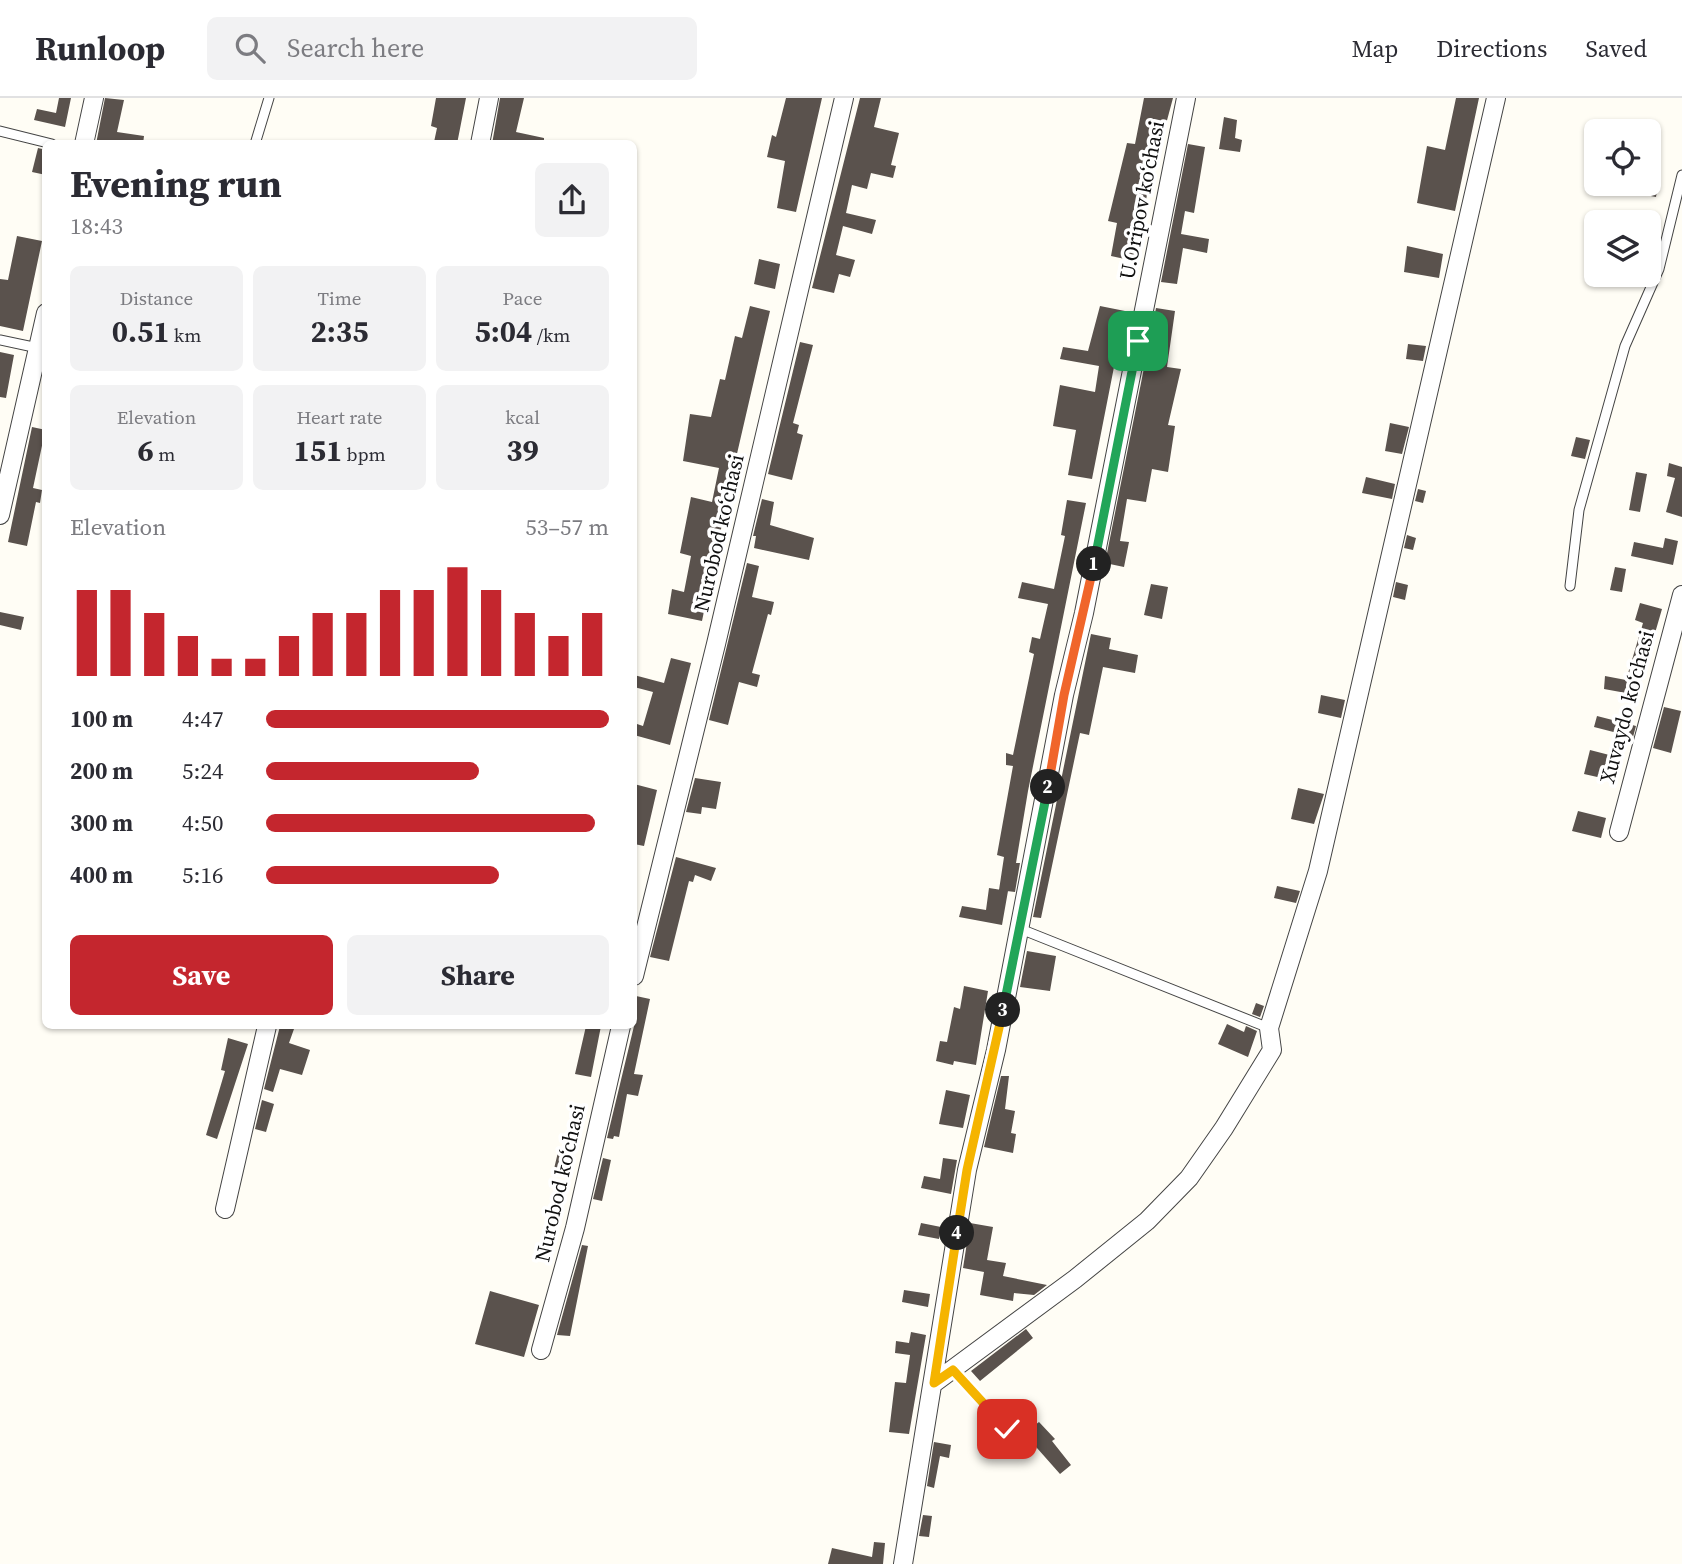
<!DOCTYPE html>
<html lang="en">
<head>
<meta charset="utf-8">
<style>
  body { margin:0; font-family:"Source Serif 4",serif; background:#f2f2f3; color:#2b2b33; height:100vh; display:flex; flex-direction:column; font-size:26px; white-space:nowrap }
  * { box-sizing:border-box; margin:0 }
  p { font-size:23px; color:#7c7c81 }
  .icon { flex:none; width:38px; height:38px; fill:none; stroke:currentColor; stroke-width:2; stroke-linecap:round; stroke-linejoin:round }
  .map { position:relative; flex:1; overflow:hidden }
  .sheet { position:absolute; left:42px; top:42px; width:595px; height:889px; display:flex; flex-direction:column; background:#fff; border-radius:10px; box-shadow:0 2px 5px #0004 }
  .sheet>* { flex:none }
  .fabs { position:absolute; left:1584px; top:21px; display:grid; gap:14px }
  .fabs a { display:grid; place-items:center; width:77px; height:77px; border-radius:10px; background:#fff; box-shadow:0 2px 5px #0004; font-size:35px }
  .pin { position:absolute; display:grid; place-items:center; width:60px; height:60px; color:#fff; margin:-30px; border-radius:14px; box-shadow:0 4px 10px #0006 }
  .km { position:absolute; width:35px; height:35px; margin:-18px; border-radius:50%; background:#222; color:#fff; font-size:19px; line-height:35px; text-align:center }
  .round { display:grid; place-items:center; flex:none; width:74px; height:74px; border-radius:10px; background:#f2f2f3 }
  .overview { display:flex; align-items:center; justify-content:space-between; height:119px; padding:0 28px }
  h1 { font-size:38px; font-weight:700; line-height:52px }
  .stats { display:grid; grid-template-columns:repeat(3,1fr); gap:10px; height:119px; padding:7px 28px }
  .stats div { display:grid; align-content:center; border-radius:10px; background:#f2f2f3; text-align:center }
  .stats b { font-size:30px; font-weight:700 }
  .stats small { font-size:19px; font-weight:400 }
  .stats p { font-size:19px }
  .chart { height:196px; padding:14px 28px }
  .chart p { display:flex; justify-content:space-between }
  .chart svg { width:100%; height:126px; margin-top:7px; stroke:#c4262e; stroke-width:6 }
  .button { display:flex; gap:14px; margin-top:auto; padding:14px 28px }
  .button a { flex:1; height:80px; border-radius:10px; background:#c4262e; color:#fff; font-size:28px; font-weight:700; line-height:80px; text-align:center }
  .button a+a { background:#f2f2f3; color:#2b2b33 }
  ul { padding:0 28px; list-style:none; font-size:23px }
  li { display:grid; grid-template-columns:112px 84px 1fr; align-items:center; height:52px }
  li i { height:18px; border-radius:9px; background:#c4262e }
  header { display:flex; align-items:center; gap:42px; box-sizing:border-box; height:98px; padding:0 35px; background:#fff; border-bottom:2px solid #e1e1e2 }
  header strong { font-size:33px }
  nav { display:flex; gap:38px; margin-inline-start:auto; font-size:24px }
  .search { width:490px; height:63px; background:#f2f2f3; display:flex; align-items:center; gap:18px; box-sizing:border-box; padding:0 24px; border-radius:10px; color:#7c7c81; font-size:26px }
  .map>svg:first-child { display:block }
</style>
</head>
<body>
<header>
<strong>Runloop</strong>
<div class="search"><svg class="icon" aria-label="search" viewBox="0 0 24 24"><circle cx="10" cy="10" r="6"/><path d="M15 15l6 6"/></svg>Search here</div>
<nav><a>Map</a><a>Directions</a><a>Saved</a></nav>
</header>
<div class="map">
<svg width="1682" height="1466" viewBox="0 0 1682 1466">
  <rect width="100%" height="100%" fill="#fffdf5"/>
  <path fill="#5a524d" d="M59,0H71L65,29L34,22L37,11L56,15Z
    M105,0L124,2L117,34L144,38L143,46H96Z
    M436,0H466L457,46L434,44L437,30L431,28Z
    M524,0L516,34L544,40V46H492L500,0Z
    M786,0H822L796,114L777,110L785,63L767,59L772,37L776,39Z
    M860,0H881L874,29L899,35L891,67L896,68L893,80L871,75L867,91L852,87L846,115L876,122L872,136L843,128L836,157L855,162L850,179L839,176L834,195L812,190Z
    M1144,0H1173L1162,41H1158L1134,163L1111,158L1117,125L1108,123L1127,45L1135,46Z
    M1456,0H1479L1455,113L1417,105L1427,48L1445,52Z
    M1224,19L1237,22L1235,40L1242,42L1240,54L1219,51Z
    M1188,46L1205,49L1194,115L1185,113L1181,136L1209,141L1207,155L1183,150L1177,186L1161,184Z
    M38,50L46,52V77L32,74Z
    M1620,86H1658L1656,99L1619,92Z
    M17,138L42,143L23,233L0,228V181L8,182Z
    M1407,148L1443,156L1439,180L1404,174Z
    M759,161L780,166L775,191L754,186Z
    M750,208L770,213L733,373L702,523L668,516L672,491L684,494L691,458L680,455L691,399L712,404L719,370L683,363L690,316L711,319L720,281L725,282L735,238L742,240Z
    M1100,208L1125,213L1092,381L1068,377L1076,332L1053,328L1060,287L1095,294L1099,268L1060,261L1063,249L1088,253Z
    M1156,210L1175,213L1167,269L1181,271L1168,327L1175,328L1168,374L1152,371L1146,404L1127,401L1120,443L1129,444L1124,469L1105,465Z
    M800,244L813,247L793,325L799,327L797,335L803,337L792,382L768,376Z
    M1408,246L1426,248L1423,263L1406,261Z
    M0,254L14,257L6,300L0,299Z
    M1390,325L1409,329L1402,356L1385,353Z
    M32,329L46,332V344L43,343L33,390L42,392L40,405L36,404L27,448L8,444Z
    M1576,339L1590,342L1585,361L1571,358Z
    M1669,365L1682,369V419L1666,414L1675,380L1667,378Z
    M1636,374L1647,376L1640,414L1629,412Z
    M1366,379L1395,386L1392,401L1362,395Z
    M1418,391L1426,393L1423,405L1415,403Z
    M762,401L774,404L770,427L814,440L809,462L754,450L756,438H753Z
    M1067,402L1086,405L1028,693L1016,765H1020L1015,794L999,792L1004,759L997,757L1013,668L1006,667V655L1013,657L1034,556L1029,554L1032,539L1040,541L1048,506L1018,500L1022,484L1054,491L1065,438L1061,437Z
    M1407,437L1416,440L1413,452L1404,450Z
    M1665,440L1678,443L1673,467L1631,458L1634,444L1663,450Z
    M747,465L759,468L752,499L774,504L771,517L768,516L752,575L760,577L757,589L739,584L728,627L709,622Z
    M1615,469L1626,471L1622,494L1610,492Z
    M1396,484L1408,487L1405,502L1393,499Z
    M1151,486L1168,489L1162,521L1144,517Z
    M1640,505L1662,511L1637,597L1604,591L1605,578L1626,582L1643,525L1635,522Z
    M0,514L24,519L21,532L0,527Z
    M1091,536L1111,540L1109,551L1138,557L1135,575L1103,569L1089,637L1080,635L1041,820L1033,819Z
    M671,560L691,565L670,647L634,637V625L643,628L653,594L634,589V577L664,585Z
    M1321,597L1345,602L1341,620L1318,615Z
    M1664,609L1681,613L1671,655L1653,650Z
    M1597,618L1636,628L1633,639L1594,629Z
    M1590,652L1621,660L1615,683L1584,676Z
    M695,680L721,684L716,711L702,709L701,716L686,714Z
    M634,686L657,692L644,748L634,746Z
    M1298,690L1324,696L1314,726L1291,721Z
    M1578,713L1606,720L1601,740L1572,733Z
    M676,759L716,770L711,783L695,777L693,784L689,783L669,863L650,859Z
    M1277,788L1300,793L1296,805L1274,800Z
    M989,790L1008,793L1002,827L959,819L962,808L986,812Z
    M1027,853L1056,858L1050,893L1020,889Z
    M964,888L988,893L976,967L954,963L953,967L936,963L940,943L947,944L954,909L960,911Z
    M636,898L650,901L634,976L643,977L638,998L627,996L619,1039L614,1038L613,1041L607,1040L634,928Z
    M1256,905L1264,908L1260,919L1252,916Z
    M1227,926L1244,934L1246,928L1257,933L1248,959L1218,946Z
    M280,928L294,931L289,945L310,952L302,977L280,971L273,994L264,991Z
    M586,928H601L591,979L575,976Z
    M228,940L248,946L217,1041L206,1037L225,973L221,972Z
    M1001,978H1009L1005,1011L1015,1013L1011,1035L1016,1036L1013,1055L984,1049Z
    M946,992L970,997L963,1030L939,1026Z
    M262,1002L274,1006L266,1034L255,1031Z
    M559,1050L574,1054L568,1079L553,1075Z
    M603,1060L611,1062L602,1103L593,1101Z
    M943,1060L957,1062L951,1096L921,1090L924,1078L940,1081Z
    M921,1125L941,1129L939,1141L918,1137Z
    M970,1125L993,1129L987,1162L1006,1165L1003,1178L1047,1187L1034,1197L1014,1195L1013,1203L980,1197L984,1174L963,1170Z
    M582,1147L588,1148L570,1238L557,1237Z
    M904,1192L930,1196L928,1209L902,1204Z
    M490,1193L539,1207L524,1259L475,1246Z
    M1026,1231L1033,1240L980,1283L971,1273Z
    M911,1234L926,1237L909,1336L889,1334L895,1284L906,1285L910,1257L895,1255L896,1243L909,1245Z
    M1024,1315L1035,1327L1039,1324L1055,1341L1052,1343L1071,1367L1060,1376L1014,1324Z
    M934,1344L951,1347L949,1360L940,1358L934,1390L927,1388Z
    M923,1417L932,1418L929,1439L919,1438Z
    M874,1444L885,1445L883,1466H828L832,1450L872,1459Z"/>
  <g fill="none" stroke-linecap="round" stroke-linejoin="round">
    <g stroke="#444" stroke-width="11">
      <path id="service" d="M0,33L52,46
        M255,46L269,0
        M0,242L38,250
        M1570,488L1579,412L1625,248L1659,171L1682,77
        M1018,830L1269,930
        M953,1272L1007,1331"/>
    </g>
    <g stroke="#444" stroke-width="20">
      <path id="minor" d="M84,46L94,0
        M480,46L489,0
        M0,417L46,215
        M1619,734L1682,497
        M634,878L716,546L844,0
        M225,1111L267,928
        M541,1252L575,1130L621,928
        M934,1285L1075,1181L1147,1123L1189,1080L1224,1030L1272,952L1269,930L1318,773L1496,0
        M903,1466L967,1072L996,952L1064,597L1084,515L1186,0"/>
    </g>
    <use href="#service" stroke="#fff" stroke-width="9"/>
    <use href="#minor" stroke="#fff" stroke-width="18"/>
  </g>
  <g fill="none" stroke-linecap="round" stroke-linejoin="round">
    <g stroke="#fff" stroke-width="14">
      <path id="split-1" d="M1094,466L1138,243"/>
    </g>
    <g stroke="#fff" stroke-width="14">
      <path id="split-2" d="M1048,689L1064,597L1094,466"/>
    </g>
    <g stroke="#fff" stroke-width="14">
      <path id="split-3" d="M1003,912L1048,689"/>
    </g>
    <g stroke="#fff" stroke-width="14">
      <path id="split-4" d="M957,1135L967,1072L1003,912"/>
    </g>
    <g stroke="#fff" stroke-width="14">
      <path id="split-5" d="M957,1135L934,1285L953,1272L1007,1331"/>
    </g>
    <use href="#split-1" stroke="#22a559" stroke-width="9"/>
    <use href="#split-2" stroke="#f0652b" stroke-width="9"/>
    <use href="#split-3" stroke="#22a559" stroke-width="9"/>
    <use href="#split-4" stroke="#f5b400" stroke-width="9"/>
    <use href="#split-5" stroke="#f5b400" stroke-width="9"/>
  </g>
  <g text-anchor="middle" stroke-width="7" stroke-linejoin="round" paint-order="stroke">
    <g font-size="21" fill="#111" stroke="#fff">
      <text transform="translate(1142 102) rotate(-79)" y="7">U.Oripov koʻchasi</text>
      <text transform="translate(719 435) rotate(-77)" y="7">Nurobod koʻchasi</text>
      <text transform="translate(1627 609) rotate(-75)" y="7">Xuvaydo koʻchasi</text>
      <text transform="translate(560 1085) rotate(-77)" y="7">Nurobod koʻchasi</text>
    </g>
  </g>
</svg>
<div class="fabs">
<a><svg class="icon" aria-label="locate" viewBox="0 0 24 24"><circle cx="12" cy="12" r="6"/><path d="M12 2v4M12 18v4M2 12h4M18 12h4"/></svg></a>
<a><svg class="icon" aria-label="layers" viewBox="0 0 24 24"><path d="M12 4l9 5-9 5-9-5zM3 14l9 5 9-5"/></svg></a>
</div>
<div class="pin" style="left:1138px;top:243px;background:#1e9e55"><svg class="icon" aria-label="arrive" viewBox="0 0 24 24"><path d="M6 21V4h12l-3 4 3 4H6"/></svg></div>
<div class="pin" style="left:1007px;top:1331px;background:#d93025"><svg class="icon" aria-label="check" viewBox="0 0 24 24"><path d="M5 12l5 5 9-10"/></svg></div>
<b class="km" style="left:1094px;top:466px">1</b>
<b class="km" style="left:1048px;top:689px">2</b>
<b class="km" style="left:1003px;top:912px">3</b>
<b class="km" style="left:957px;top:1135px">4</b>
<section class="sheet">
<div class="overview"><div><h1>Evening run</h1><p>18:43</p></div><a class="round"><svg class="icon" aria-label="share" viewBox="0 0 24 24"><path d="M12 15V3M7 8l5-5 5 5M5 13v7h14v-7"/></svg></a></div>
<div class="stats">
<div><p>Distance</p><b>0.51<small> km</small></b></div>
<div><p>Time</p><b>2:35</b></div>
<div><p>Pace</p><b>5:04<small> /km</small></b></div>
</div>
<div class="stats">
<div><p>Elevation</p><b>6<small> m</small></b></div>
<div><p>Heart rate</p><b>151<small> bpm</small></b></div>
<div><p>kcal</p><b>39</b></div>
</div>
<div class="chart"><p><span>Elevation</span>53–57 m</p>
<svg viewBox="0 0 160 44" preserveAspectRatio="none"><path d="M5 44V14M15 44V14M25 44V22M35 44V30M45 44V38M55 44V38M65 44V30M75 44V22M85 44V22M95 44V14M105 44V14M115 44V6M125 44V14M135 44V22M145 44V30M155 44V22"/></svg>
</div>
<ul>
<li><b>100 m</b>4:47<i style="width:100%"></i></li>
<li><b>200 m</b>5:24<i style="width:62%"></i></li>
<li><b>300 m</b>4:50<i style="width:96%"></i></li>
<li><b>400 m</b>5:16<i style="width:68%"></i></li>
</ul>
<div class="button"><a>Save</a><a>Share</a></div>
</section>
</div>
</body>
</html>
